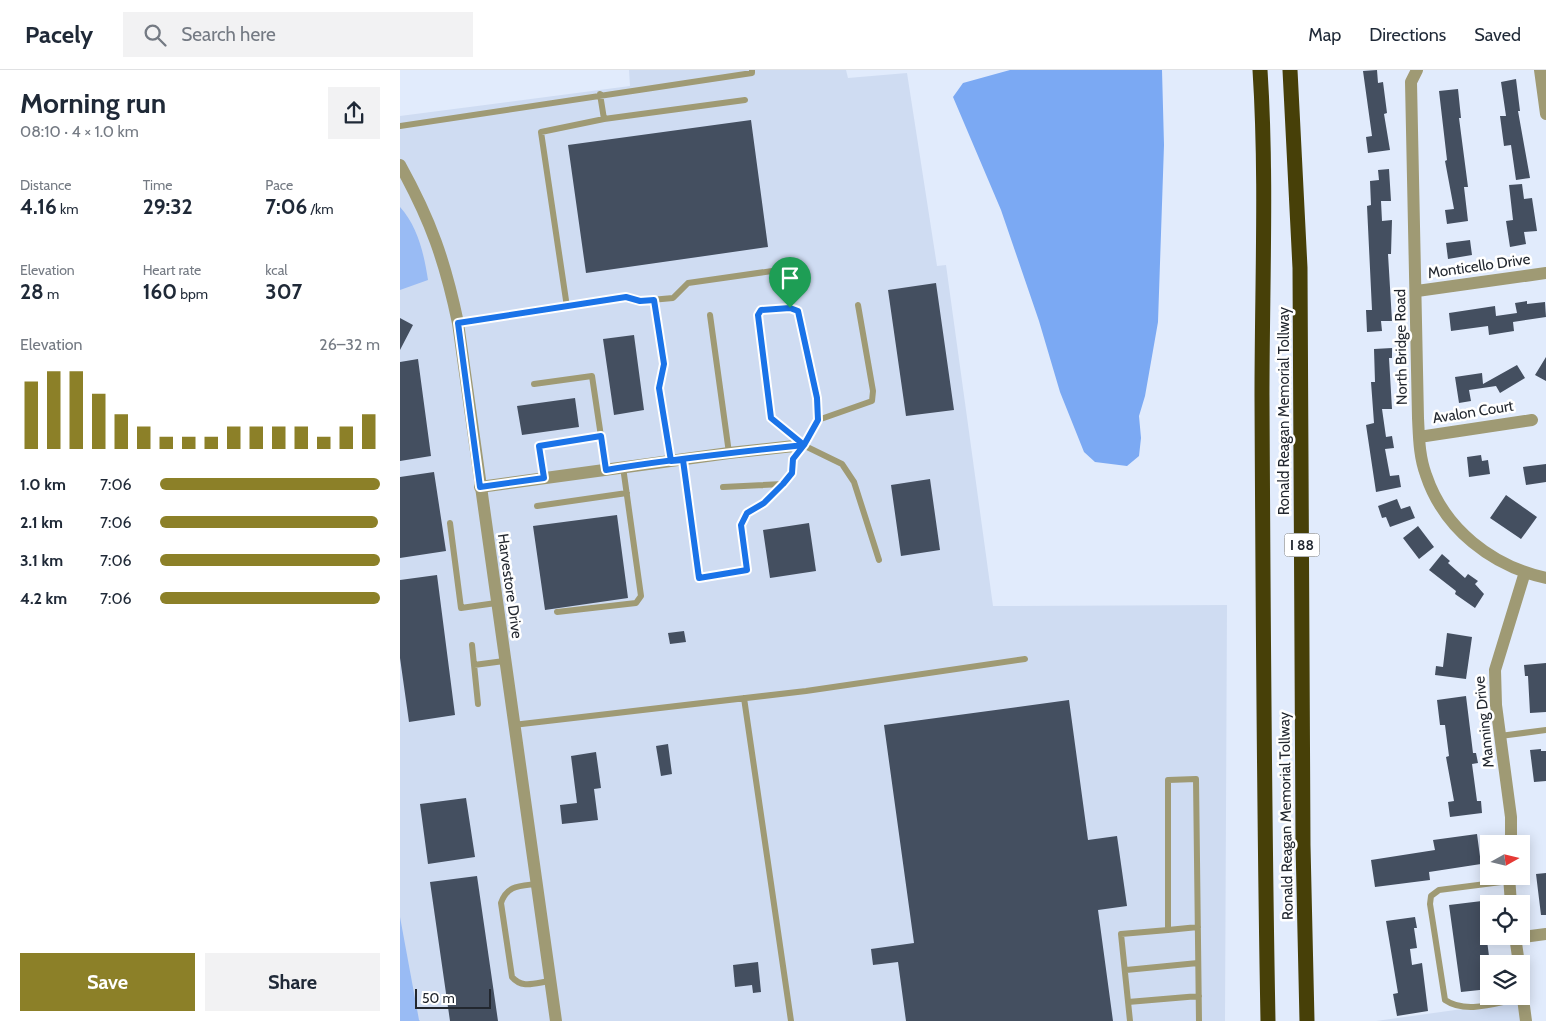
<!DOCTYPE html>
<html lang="en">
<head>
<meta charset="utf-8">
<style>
  body { margin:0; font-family:Cabin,sans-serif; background:#f2f2f3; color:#1f2937; height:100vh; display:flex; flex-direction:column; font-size:19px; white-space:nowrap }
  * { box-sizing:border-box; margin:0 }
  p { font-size:16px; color:#747a83 }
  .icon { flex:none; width:28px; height:28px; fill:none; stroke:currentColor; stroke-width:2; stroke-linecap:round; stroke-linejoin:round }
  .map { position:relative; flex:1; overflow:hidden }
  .drawer { display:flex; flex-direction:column; background:#fff; width:400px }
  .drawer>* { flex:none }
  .needle { width:32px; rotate:82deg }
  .tools { position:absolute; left:1080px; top:765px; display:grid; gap:10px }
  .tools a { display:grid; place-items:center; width:50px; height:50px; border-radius:0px; background:#fff; box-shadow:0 2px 12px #0003; font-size:25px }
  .scale { position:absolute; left:15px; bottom:12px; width:76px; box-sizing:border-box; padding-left:5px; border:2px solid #22272f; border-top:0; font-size:14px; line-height:18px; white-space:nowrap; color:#22272f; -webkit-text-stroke:4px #fff; paint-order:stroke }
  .pin { position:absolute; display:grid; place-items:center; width:42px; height:42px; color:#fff; margin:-51px -21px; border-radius:50% 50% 50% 0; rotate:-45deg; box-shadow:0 0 5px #0007 }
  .pin .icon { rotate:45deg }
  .round { display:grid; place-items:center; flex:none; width:52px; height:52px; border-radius:0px; background:#f2f2f3 }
  .head { display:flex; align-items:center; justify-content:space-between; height:85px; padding:0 20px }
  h1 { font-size:28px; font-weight:700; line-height:38px }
  .stats { display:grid; grid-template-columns:repeat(3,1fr); gap:8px; height:85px; padding:5px 20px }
  .stats div { display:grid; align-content:center }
  .stats b { font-size:21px; font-weight:700 }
  .stats small { font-size:14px; font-weight:400 }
  .stats p { font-size:14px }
  .chart { height:140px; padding:10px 20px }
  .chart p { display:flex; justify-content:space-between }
  .chart svg { width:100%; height:90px; margin-top:5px; stroke:#8c8028; stroke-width:6 }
  .primary-button { display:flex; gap:10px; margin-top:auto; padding:10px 20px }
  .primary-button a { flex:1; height:58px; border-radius:0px; background:#8c8028; color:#fff; font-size:20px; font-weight:700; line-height:58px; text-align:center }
  .primary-button a+a { background:#f2f2f3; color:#1f2937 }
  ul { padding:0 20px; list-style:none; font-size:16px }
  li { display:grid; grid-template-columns:80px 60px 1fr; align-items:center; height:38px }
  li i { height:12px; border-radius:6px; background:#8c8028 }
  header { display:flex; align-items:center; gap:30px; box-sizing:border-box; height:70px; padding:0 25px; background:#fff; border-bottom:1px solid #e0e1e3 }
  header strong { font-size:24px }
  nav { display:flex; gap:28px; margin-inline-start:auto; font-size:18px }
  .search { width:350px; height:45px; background:#f2f2f3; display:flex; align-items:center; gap:12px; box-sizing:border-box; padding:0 18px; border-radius:0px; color:#747a83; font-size:19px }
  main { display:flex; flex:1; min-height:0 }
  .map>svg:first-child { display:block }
</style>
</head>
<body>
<header>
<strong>Pacely</strong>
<div class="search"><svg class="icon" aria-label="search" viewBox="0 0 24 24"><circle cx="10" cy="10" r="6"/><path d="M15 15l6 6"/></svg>Search here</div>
<nav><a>Map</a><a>Directions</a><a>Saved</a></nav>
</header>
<main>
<section class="drawer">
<div class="head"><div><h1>Morning run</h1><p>08:10 · 4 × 1.0 km</p></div><a class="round"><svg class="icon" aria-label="share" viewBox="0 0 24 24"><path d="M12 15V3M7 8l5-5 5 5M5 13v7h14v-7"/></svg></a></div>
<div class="stats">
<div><p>Distance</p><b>4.16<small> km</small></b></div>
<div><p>Time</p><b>29:32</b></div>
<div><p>Pace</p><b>7:06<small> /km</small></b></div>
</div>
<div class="stats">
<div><p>Elevation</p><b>28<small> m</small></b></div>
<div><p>Heart rate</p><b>160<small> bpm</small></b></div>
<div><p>kcal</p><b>307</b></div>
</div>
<div class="chart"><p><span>Elevation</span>26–32 m</p>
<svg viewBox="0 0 160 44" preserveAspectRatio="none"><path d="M5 44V11M15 44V6M25 44V6M35 44V17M45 44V27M55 44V33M65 44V38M75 44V38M85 44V38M95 44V33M105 44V33M115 44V33M125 44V33M135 44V38M145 44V33M155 44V27"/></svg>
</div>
<ul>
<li><b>1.0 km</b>7:06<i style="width:100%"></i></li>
<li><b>2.1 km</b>7:06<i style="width:99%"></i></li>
<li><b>3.1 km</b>7:06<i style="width:100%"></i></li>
<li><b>4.2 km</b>7:06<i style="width:100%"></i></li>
</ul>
<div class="primary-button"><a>Save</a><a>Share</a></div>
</section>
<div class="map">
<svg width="1146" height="951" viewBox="0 0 1146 951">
  <rect width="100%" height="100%" fill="#e1ebfc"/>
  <path fill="#cfdcf2" d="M229,0H446L448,8L507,3L537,196L546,195L593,536L827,535L825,951H0V46L230,16Z
    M1120,931L1123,951H976Z"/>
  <path fill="#99bbf4" d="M0,137C18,157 24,184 28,210L0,220Z
    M0,847L19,950L20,951H0Z"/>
  <path fill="#7ba9f3" d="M610,0H762L764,75L758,252L745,326L739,346L741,368L739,386L727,396L695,392L684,382L660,322L639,251L601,140L553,27L563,13Z"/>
  <path fill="#444f60" d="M977,0L978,13L983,12L987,43L984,44L990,80L968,83L966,67L972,66L963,1Z
    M1116,9L1120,41H1118L1130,108L1116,110L1111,75L1104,76L1100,46H1106L1101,12Z
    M1058,19L1061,48H1059L1068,117H1064L1068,151L1047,154L1045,140L1054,139L1045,91L1047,90L1039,21Z
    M351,50L368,177L186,203L168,75Z
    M989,99L991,131H981L982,151L992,150L991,184H988L992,251H981L982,261L967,262L966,240H972L967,136L971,135L970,111L979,110L978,100Z
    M1122,114L1124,129L1132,128L1137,161L1124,162L1126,174L1110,177L1106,151L1113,150L1109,115Z
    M1070,170L1072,185L1048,189L1046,173Z
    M536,213L554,340L506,346L488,220Z
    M1127,231V234L1145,232L1146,247L1113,252L1114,261L1089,265L1088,256L1051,261L1049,243L1095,236L1096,246L1117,243L1115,233Z
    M0,248L13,255L0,280Z
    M234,265L244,340L214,345L203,269Z
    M992,278V288H989L992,339H982L986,367L992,366L994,378L985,379L990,406L999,405L1001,417L976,422L966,355L974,353L971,312H975L974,279Z
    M1146,287V311L1135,305Z
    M18,289L31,386L0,391V292Z
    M1117,295L1125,308L1100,323L1096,316L1069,320L1071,331L1059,333L1055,307L1082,303L1083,314Z
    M175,328L179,357L122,365L117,336Z
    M1081,385L1082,391L1088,390L1090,404L1069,407L1067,387Z
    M1146,394V412L1126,415L1123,397Z
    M34,402L46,481L0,488V407Z
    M530,409L540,480L501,486L491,415Z
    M1106,425L1137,447L1121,469L1090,448Z
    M997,429L1001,439L1010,436L1015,448L990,457L986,447L982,448L978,436Z
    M217,445L228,528L145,540L133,456Z
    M409,453L416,501L370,508L363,460Z
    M1018,456L1034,477L1019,489L1003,468Z
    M1042,484L1050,491L1048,493L1065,508L1068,504L1078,511L1075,514L1084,524L1075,538L1055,524L1056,521L1029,500Z
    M37,505L55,645L9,652L0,588V510Z
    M284,561L286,572L270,574L268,563Z
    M1047,563L1072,567L1066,609L1035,605L1036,596L1043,597Z
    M1146,593V642L1130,643L1128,606H1125L1124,595Z
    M1066,626L1073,683H1076L1078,693L1072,694L1077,731H1081L1082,743L1050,747L1048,732L1054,731L1046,687L1049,686L1045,655H1040L1037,630Z
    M669,630L688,770L717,766L727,836L698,840L713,951H506L498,892L473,895L471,879L514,873L484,655Z
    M268,674L272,704L261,706L256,676Z
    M1141,679V681H1146V711L1134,712L1130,680Z
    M196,682L201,718L194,719L198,750L162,754L160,735L177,733L171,686Z
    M66,728L75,787L28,794L20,734Z
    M1077,764L1081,794L1029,802L1030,810L975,817L971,790L1035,780L1033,770Z
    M1146,803V845H1141L1136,804Z
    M77,806L98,951H50L30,812Z
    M1082,831L1090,894L1089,919L1061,922L1049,835Z
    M1015,847L1017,858H1014L1017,878L1010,879L1012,895L1022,893L1028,941L997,946L993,924L998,923L986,851Z
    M358,892L361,922L353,923L352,915L335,917L333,895Z"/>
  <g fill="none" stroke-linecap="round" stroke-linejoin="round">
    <path stroke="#9f9a74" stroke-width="6" d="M200,24L204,49
      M0,56L352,3V0
      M254,230L264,294L259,318L271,391
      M167,237L141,62L204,49L345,30
      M310,245L329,383
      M58,253L226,227L240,231L273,228L288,213L379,200
      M134,314L192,306L206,400
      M418,350L472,331L473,321L458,235
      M283,389L299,508L347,500L341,455L347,443L364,433L392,403L393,389L418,350L417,327L398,241L389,238L361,240L358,245L371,348L403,375L442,394L454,412L479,490
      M144,408L139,376L201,366
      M323,417L383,414
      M137,436L227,423
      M50,453L61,538L96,533
      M157,542L236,533L241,526L223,397
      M72,575L78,634
      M74,595L104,591
      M344,628L391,951
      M113,655L406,621L625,589
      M1100,666L1146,660
      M1109,811L1039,820L1031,826L1030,834L1045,930C1067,945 1098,932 1123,928
      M136,814C120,816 107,815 101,833L112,907C122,919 135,913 150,911
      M768,860L798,857
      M726,900L798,893
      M728,932L799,926
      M730,951L721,864L768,860V710L796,709L799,951"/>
    <path stroke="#9f9a74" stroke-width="12" d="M1017,0L1011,12L1018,348C1019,367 1019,386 1026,405C1044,459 1092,496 1146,508
      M1140,0L1146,44
      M1017,221L1146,203
      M1019,367L1132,350
      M80,417L329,383L403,375
      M1111,774V747L1096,635L1095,600L1125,502
      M1109,806L1111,834
      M1115,866L1119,894
      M1115,868L1146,864
      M1121,914L1126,951"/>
    <path stroke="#9f9a74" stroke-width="12" d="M0,95C31,151 45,191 58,253L156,951"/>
    <path stroke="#474008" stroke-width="15" d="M860,0C867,108 862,216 862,325C863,534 864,742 868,951
      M890,0L900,198L903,775L907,951"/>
  </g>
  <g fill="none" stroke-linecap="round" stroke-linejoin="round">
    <g stroke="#fff" stroke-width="10">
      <path id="route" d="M390,238L398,241L417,328L418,350L404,375C338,382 272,389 206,400L201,366L139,376L144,408L80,417L58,253L226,227L240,231L254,230L264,294L259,318L271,391L283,390L299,508L347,500L341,455L347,443L364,433L383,414L392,403L393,389L404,375L371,348L358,245L361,240L390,238"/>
    </g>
    <use href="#route" stroke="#1a73e8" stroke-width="6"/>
  </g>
  <g text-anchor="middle" stroke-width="5" stroke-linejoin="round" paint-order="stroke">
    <rect fill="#fff" stroke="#64686d" stroke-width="1" x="884.5" y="463.5" width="35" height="23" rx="4"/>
    <g font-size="14" font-weight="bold" fill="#22272f">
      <text x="902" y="480">I 88</text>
    </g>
    <g font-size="15" fill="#22272f" stroke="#fff">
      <text transform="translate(1079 196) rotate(-8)" y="5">Monticello Drive</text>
      <text transform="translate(1001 277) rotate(-91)" y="5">North Bridge Road</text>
      <text transform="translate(884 341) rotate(-90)" y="5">Ronald Reagan Memorial Tollway</text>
      <text transform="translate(1073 342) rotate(-9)" y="5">Avalon Court</text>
      <text transform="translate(110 516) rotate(82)" y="5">Harvestore Drive</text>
      <text transform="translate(1084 652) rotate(-96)" y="5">Manning Drive</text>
      <text transform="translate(886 746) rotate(-91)" y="5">Ronald Reagan Memorial Tollway</text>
    </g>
  </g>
</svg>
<div class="tools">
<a><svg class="needle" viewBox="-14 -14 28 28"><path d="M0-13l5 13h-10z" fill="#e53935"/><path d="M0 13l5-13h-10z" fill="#747a83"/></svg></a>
<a><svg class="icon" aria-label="locate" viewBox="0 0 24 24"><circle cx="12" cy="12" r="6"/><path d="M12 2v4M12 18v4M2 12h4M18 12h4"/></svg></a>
<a><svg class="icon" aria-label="layers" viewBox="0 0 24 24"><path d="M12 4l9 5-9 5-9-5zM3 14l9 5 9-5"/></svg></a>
</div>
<div class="scale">50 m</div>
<div class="pin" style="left:390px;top:238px;background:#1e9e55"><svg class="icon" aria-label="arrive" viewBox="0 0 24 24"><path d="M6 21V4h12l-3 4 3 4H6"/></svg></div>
</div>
</main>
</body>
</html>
